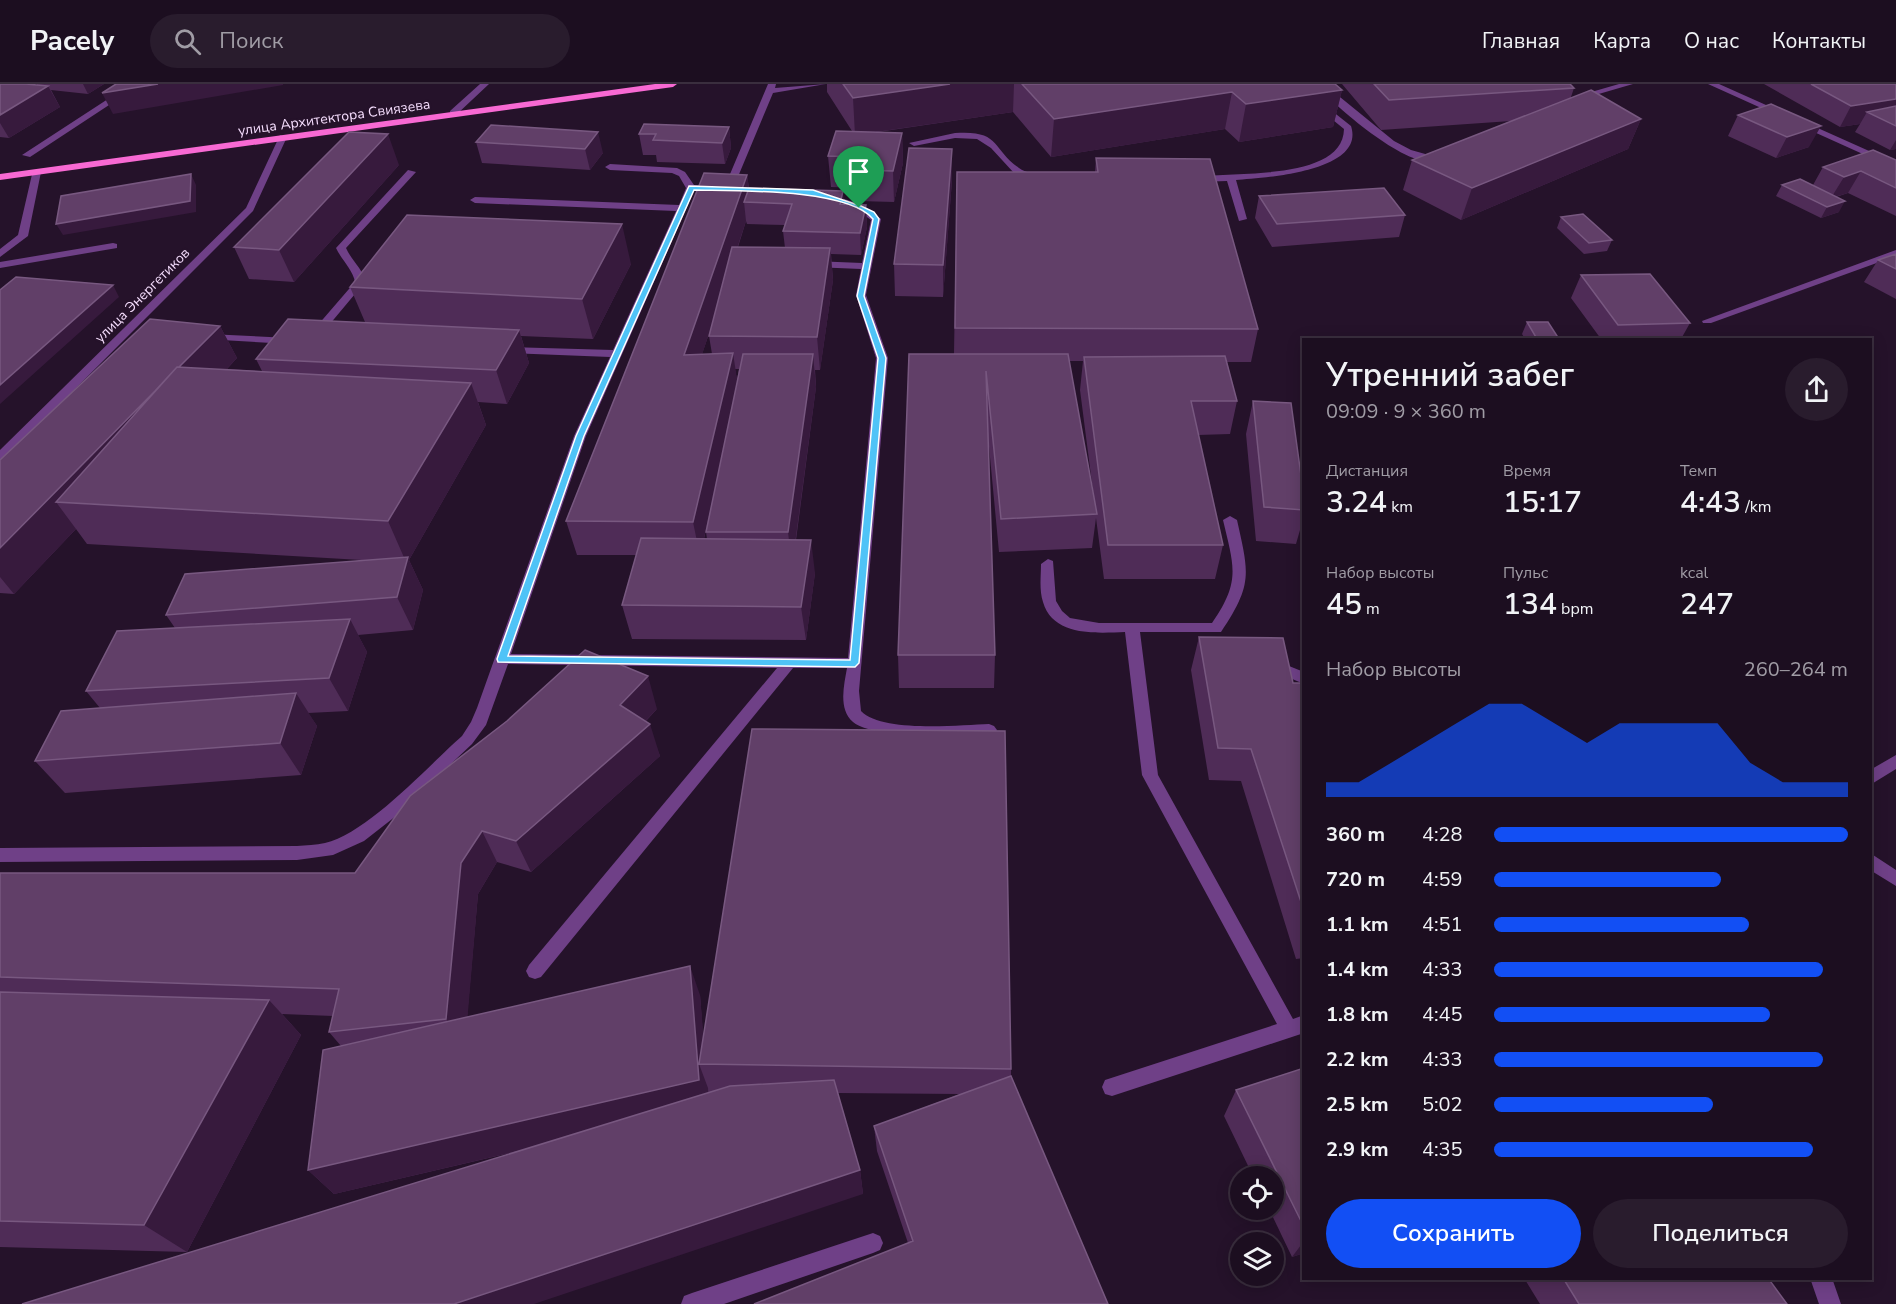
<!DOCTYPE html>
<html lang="ru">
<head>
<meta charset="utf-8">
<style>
  body { margin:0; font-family:"Nunito Sans",sans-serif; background:#291c2d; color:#f1f3f6; height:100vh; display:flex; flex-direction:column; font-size:22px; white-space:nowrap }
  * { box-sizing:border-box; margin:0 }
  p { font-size:20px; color:#a09ca5 }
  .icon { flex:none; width:33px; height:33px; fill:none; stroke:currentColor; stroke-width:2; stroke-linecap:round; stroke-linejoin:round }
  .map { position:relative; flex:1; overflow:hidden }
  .sheet { position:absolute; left:1302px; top:254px; width:570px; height:942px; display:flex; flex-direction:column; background:#1c0e20; border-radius:0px; box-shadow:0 3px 15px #0003,0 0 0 2px #3a2e3e }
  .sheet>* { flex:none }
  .controls { position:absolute; left:1230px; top:1082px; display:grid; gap:12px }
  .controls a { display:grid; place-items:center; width:54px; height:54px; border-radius:50%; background:#1c0e20; box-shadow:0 3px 15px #0003,0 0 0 2px #3a2e3e; font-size:30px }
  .pin { position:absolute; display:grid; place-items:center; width:51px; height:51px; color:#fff; margin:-62px -26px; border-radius:50% 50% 50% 0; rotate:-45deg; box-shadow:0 0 6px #0007 }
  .pin .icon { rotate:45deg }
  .round { display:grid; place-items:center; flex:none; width:63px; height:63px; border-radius:32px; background:#291c2d }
  .head { display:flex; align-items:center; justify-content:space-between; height:102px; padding:0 24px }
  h1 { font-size:33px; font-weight:600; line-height:45px }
  .figures { display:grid; grid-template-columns:repeat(3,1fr); gap:9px; height:102px; padding:6px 24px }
  .figures div { display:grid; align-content:center }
  .figures b { font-size:30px; font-weight:600 }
  .figures small { font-size:16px; font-weight:400 }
  .figures p { font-size:16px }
  .chart { height:168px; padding:12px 24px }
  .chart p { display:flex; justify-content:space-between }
  .chart svg { width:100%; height:108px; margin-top:6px; fill:#124ff4; opacity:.7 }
  .primary-button { display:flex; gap:12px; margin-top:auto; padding:12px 24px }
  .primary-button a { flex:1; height:69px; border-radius:36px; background:#124ff4; color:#fff; font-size:24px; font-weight:600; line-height:69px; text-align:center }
  .primary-button a+a { background:#291c2d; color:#f1f3f6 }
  ul { padding:0 24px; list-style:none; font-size:20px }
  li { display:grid; grid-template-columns:96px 72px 1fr; align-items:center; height:45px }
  li i { height:15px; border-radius:8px; background:#124ff4 }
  header { display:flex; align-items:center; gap:36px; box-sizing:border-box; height:84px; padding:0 30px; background:#1c0e20; border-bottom:2px solid #3a2e3e }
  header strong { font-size:28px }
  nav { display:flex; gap:33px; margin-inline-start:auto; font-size:21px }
  .search { width:420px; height:54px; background:#291c2d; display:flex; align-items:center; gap:15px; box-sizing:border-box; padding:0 21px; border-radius:33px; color:#a09ca5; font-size:22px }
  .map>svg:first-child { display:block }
</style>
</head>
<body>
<header>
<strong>Pacely</strong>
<div class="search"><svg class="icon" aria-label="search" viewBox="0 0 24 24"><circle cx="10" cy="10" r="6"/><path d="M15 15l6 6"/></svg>Поиск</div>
<nav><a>Главная</a><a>Карта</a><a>О нас</a><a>Контакты</a></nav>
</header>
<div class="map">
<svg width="1896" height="1220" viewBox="0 0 1896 1220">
  <rect width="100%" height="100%" fill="#25122a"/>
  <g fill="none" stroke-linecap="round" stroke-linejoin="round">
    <path fill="#6f4087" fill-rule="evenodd" d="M131,0H141L30,73L22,71Z
      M480,0H489L456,31H450V27Z
      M768,0H776L775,4L826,0L773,9L732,107H694L586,352L511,570L848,574L876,274L856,211L861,185L813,183L808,180L813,177L862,179L871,136L856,125L822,114L820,112L825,109L863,121L881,135L866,211L888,274L859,607L861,627C882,649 959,641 989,640L994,642L997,646L994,650C971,658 871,654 853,638C838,625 844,601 847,584H793L541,893L535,895L529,893L526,887L529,881L777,584L508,580L486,641L472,660L396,732L364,757L333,771L297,776L0,778V764L297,762C306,761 316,761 325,759C368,749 428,682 462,652L471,638L477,624L574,352L610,273L506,269L500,266L506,263L613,266L676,127L475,119L470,116L475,113L679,121L686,104L679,92L672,89L610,86L605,83L610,80L677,84L685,88L694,101L725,102Z
      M1289,0H1298L1351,42C1366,88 1262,94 1236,96L1247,135L1239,137L1227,97L1198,98L1193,95L1195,93C1230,87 1343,98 1344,45Z
      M1315,0H1324L1394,57L1411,66L1443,75C1415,94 1333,20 1315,0Z
      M1619,0H1633L1585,14L1581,11Z
      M1708,0H1719L1896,79V85Z
      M955,49C1001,46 991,64 1019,84C1026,89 1034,89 1041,93L1036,96L1014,89L991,64L977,55L955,54L914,62L909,59Z
      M280,51L287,53L253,127L4,376L0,377V366L246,124Z
      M33,86L41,88L28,152L0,173V165L18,151Z
      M408,86L416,88L346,164C351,176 364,186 365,198L319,253H311V249L355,198C353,186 341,175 336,164Z
      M113,159L117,160V164L0,184V178Z
      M1896,166V172L1711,239H1703L1702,237Z
      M208,250L290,254L296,257L290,260L204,255L202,253Z
      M1230,432L1237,436C1249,490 1253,500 1221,548H1140L1158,691L1293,935L1304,931V949L1112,1012L1105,1010L1102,1003L1105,996L1277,940L1142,691L1125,548C1097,549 1053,553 1043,518C1039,506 1041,492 1041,480L1048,475L1053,477L1056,517L1062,527L1070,534L1099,539H1212C1241,497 1234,483 1223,436Z
      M1274,576L1304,588V600L1269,585L1267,581L1269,577Z
      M1896,671V685L1870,701V686Z
      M1870,769L1896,786V802L1870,786Z
      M873,1149L880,1152L883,1159L880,1166L873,1169L724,1220H681L684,1212L692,1209Z
      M1810,1194H1832L1841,1220H1819Z"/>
    <path fill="#f869d3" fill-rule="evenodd" d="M655,0H677L673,3L0,96V90Z"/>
  </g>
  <path fill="#4f2c57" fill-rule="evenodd" d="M0,0L37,1V0H104L88,10L51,6L60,23L9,54L0,53Z
    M827,0H1335L1342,6L1333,43L1239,58L1225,45L1051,73L1013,28L878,48L902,49L903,79L894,118L858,117L857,104L831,103L828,72L852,47L827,8Z
    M1342,0H1570L1574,4L1571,13L1641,35L1628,65L1461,136L1403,106L1412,76L1511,37L1381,46Z
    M1764,0H1896V65L1890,66L1855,48L1860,40L1840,43Z
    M1738,31L1809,63L1776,74L1728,52Z
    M491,41L603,69L590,86L482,79L476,58Z
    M729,43L731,64L725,80L657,78L656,71H643L639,50Z
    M1096,74L1258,245L1251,278H1227L1237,317L1230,350L1198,351L1223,461L1215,495H1104L1096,434L1092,464L999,468L988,352L995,571L994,604H899L898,571L954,270L957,88H1095ZM1069,277H1083L1080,306L1094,415Z
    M1896,76V132L1848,109L1836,113L1839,128L1821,134L1776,112L1782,101H1813L1823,83Z
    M399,81L294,198L249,195L234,163Z
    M747,91L749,104L844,121H866L867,143L861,171L831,170L833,196L820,286H815L816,303L796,456L815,489L806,556L632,555L622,521L636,471H577L566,437ZM746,137L747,140L785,141L783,147L785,164L738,163ZM713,238L709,252L712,270H702ZM735,285H739L737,296ZM714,410L706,448L707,455H704Z
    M952,96L943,213L895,212L894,180Z
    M1259,112L1405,131L1399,153L1272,163L1255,134Z
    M1561,133L1612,156L1607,167L1584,170L1557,144Z
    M1896,170V215L1864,198L1878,176Z
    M631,180L593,255L521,252L529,279L507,320L478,318L486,341L409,476L423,506L413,546L358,551L367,568L348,627L308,629L317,642L301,691L65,709L35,677L100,624L86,607L175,544L166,531L361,476L87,460L76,445L14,510L0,509V376L220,242L237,274L227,285L262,287L256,275L365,238L350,203Z
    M1581,191L1690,239L1681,255H1601L1571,214Z
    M1527,238L1559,255H1525L1522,250Z
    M1253,317L1304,413V432L1296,460L1256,457L1246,350Z
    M1199,553L1293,599H1304V874L1296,875L1241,697L1209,696L1191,586Z
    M657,625L646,637L660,672L531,788L497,778L478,810L467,933L700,911L703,952L1011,985V992L1108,1220L908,1159L877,1067L874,1042L960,1010L838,1009L860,1086L863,1110L519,1067L334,1110L308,1086L341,962L329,948L333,932L282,930L301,951L187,1168L0,1163V789H355Z
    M1304,984V1169L1292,1173L1269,1125H1274V1092H1253L1224,1032L1236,1006Z
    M1524,1194H1768L1787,1220H1540Z"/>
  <path fill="#371a3d" d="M83,0H104L88,10Z
    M158,0H283V1L113,30L102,9Z
    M950,0H1014L1013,28L855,51L853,14Z
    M48,2L60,23L9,54L0,39V31Z
    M1342,6L1333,43L1239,58L1246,20Z
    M1232,8L1225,45L1051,73L1054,35Z
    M1896,15V34L1867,28L1860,40L1840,43L1851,22Z
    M1641,35L1628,65L1461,136L1472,104Z
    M1821,42L1809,63L1776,74L1787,53Z
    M729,43L731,64L725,80L722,59Z
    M598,48L603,69L590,86L585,65Z
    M902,49L903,79L894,118L893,87Z
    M388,50L399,81L294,198L279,166Z
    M1896,56V65L1890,66Z
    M952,65V96L943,213V181Z
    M1861,87L1848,109L1831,114L1844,93Z
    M191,90L196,101V128L63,151L56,140Z
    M747,91L751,118H744L746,137L691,304L684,271Z
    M843,107L845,129L840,120Z
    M1845,117L1839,128L1821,134L1827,123Z
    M866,121L867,143L861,171L860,149Z
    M622,140L631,180L593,255L582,215Z
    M830,164L833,196L820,286L817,253Z
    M113,201L119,213L0,320V301Z
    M220,242L237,274L99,421L56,418L76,445L14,510L0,493V464Z
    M519,246L529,279L507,320L496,286Z
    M733,269L738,302L700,472L693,438Z
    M813,270L816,303L792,482L788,448Z
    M471,299L486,341L409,476L423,506L413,546L397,513L406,478L388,437Z
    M811,456L815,489L806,556L801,523Z
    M350,535L367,568L348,627L329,594Z
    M648,592L657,625L630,653L620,621Z
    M296,609L317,642L301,691L280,659Z
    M650,640L660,672L531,788L516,757Z
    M482,747L497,778L478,810L465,963L446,935L461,779Z
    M690,882L700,911L706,980H699L708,1004L709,1022L334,1110L308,1086Z
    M269,916L301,951L187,1168L144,1141Z
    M860,1086L863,1110L534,1220H454Z
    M1304,1157V1169L1292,1173Z"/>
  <path fill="#613f68" stroke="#785880" stroke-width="1.5" d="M0,0H26L48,2L0,31Z
    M116,0H158L102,9Z
    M843,0H950L853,14Z
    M1022,0H1335L1342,6L1246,20L1232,8L1054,35Z
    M1374,0H1570L1574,4L1389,16Z
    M1811,0H1896V15L1851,22Z
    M1591,6L1641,35L1472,104L1412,76Z
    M1771,20L1821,42L1787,53L1738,31Z
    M1896,22V42L1867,28Z
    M644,40L729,43L722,59L653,56L656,50H639Z
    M491,41L598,48L585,65L476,58Z
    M836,47L902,49L893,87L856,86L859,73L828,72Z
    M349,48L388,50L279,166L234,163Z
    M909,64L952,65L943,181L894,180Z
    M1873,66L1896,76V104L1861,87L1844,93L1823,83Z
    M1096,74L1210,75L1258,245L955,244L957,88H1098Z
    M704,89L747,91L684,271L733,269L693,438L566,437Z
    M191,90L190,117L56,140L61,112Z
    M1800,95L1845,117L1827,123L1782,101Z
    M749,104L843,107L840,120L866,121L860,149L783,147L792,120L744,118Z
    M1384,104L1405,131L1277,140L1259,112Z
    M1583,130L1612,156L1589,159L1561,133Z
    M407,131L622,140L582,215L350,203Z
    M732,163L830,164L817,253L709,252Z
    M1896,170V185L1878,176Z
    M1650,190L1690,239L1618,241L1581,191Z
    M16,193L113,201L0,301V206Z
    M150,235L220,242L179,283H177L155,307L0,464V376Z
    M288,235L519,246L496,286L256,275Z
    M1527,238H1548L1559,255H1537Z
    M743,270H813L788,448H706Z
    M909,270H1068L1097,430L1001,435L986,287L995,571H898Z
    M1225,272L1237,317H1191L1223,461H1108L1084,273Z
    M177,283L471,299L388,437L56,418Z
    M1253,317L1291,319L1304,413V426L1264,423Z
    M641,454L811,456L801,523L622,521Z
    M408,473L397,513L166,531L185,490Z
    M350,535L329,594L86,607L117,547Z
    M1199,553L1283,554L1293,599H1304V827L1251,665L1218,664Z
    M585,566L648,592L620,621L650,640L516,757L482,747L461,779L446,935L329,948L339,905L0,893V789H355L410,712L507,637Z
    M296,609L280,659L35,677L61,627Z
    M752,645L1005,647L1011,985L699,980Z
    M690,882L699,996L308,1086L323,966Z
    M0,908L269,916L144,1141L0,1137Z
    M1304,984V1143L1236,1006Z
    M1011,992L1108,1220H754L913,1157L874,1042Z
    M834,996L860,1086L454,1220H22L730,1002Z
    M1563,1194H1768L1787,1220H1579Z"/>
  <path fill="#4fc3f7" stroke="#fff" stroke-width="1.5" fill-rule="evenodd" d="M689,102L813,106L861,122L874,128L879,135L864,212L886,274L859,579L855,583L498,578L497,575L576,352ZM694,106C734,107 847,104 873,135L857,212L878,274L850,576L508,572L584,352Z"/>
  <g text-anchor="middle" stroke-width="4.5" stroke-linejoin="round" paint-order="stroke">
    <g font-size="14" fill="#f5ddfd" stroke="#25122a">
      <text transform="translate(334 33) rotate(-8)" y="5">улица Архитектора Свиязева</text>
      <text transform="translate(142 211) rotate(-45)" y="5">улица Энергетиков</text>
    </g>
  </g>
</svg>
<div class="controls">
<a><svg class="icon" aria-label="locate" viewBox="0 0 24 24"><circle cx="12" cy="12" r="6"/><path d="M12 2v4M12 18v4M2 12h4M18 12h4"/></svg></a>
<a><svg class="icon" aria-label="layers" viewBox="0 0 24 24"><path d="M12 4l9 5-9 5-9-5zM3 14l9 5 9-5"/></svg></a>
</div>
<div class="pin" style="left:859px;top:124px;background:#1e9e55"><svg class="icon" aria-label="arrive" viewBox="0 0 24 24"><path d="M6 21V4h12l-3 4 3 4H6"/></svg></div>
<section class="sheet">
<div class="head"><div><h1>Утренний забег</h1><p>09:09 · 9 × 360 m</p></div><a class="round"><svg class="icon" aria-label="share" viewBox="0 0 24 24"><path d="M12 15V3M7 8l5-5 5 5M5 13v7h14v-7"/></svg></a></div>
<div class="figures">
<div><p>Дистанция</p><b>3.24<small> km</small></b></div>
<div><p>Время</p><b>15:17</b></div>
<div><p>Темп</p><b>4:43<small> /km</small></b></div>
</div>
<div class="figures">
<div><p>Набор высоты</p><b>45<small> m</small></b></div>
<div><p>Пульс</p><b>134<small> bpm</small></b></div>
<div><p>kcal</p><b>247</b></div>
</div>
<div class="chart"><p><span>Набор высоты</span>260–264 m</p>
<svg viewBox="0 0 160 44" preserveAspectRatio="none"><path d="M0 44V38L10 38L20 30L30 22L40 14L50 6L60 6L70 14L80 22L90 14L100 14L110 14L120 14L130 30L140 38L150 38L160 38V44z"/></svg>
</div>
<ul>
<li><b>360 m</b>4:28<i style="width:100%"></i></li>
<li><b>720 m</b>4:59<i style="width:64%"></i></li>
<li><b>1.1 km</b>4:51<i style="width:72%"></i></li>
<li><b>1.4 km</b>4:33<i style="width:93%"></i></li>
<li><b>1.8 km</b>4:45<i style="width:78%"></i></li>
<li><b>2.2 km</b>4:33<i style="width:93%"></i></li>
<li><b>2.5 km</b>5:02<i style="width:62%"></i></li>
<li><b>2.9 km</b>4:35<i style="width:90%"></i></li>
</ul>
<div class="primary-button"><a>Сохранить</a><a>Поделиться</a></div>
</section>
</div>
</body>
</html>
